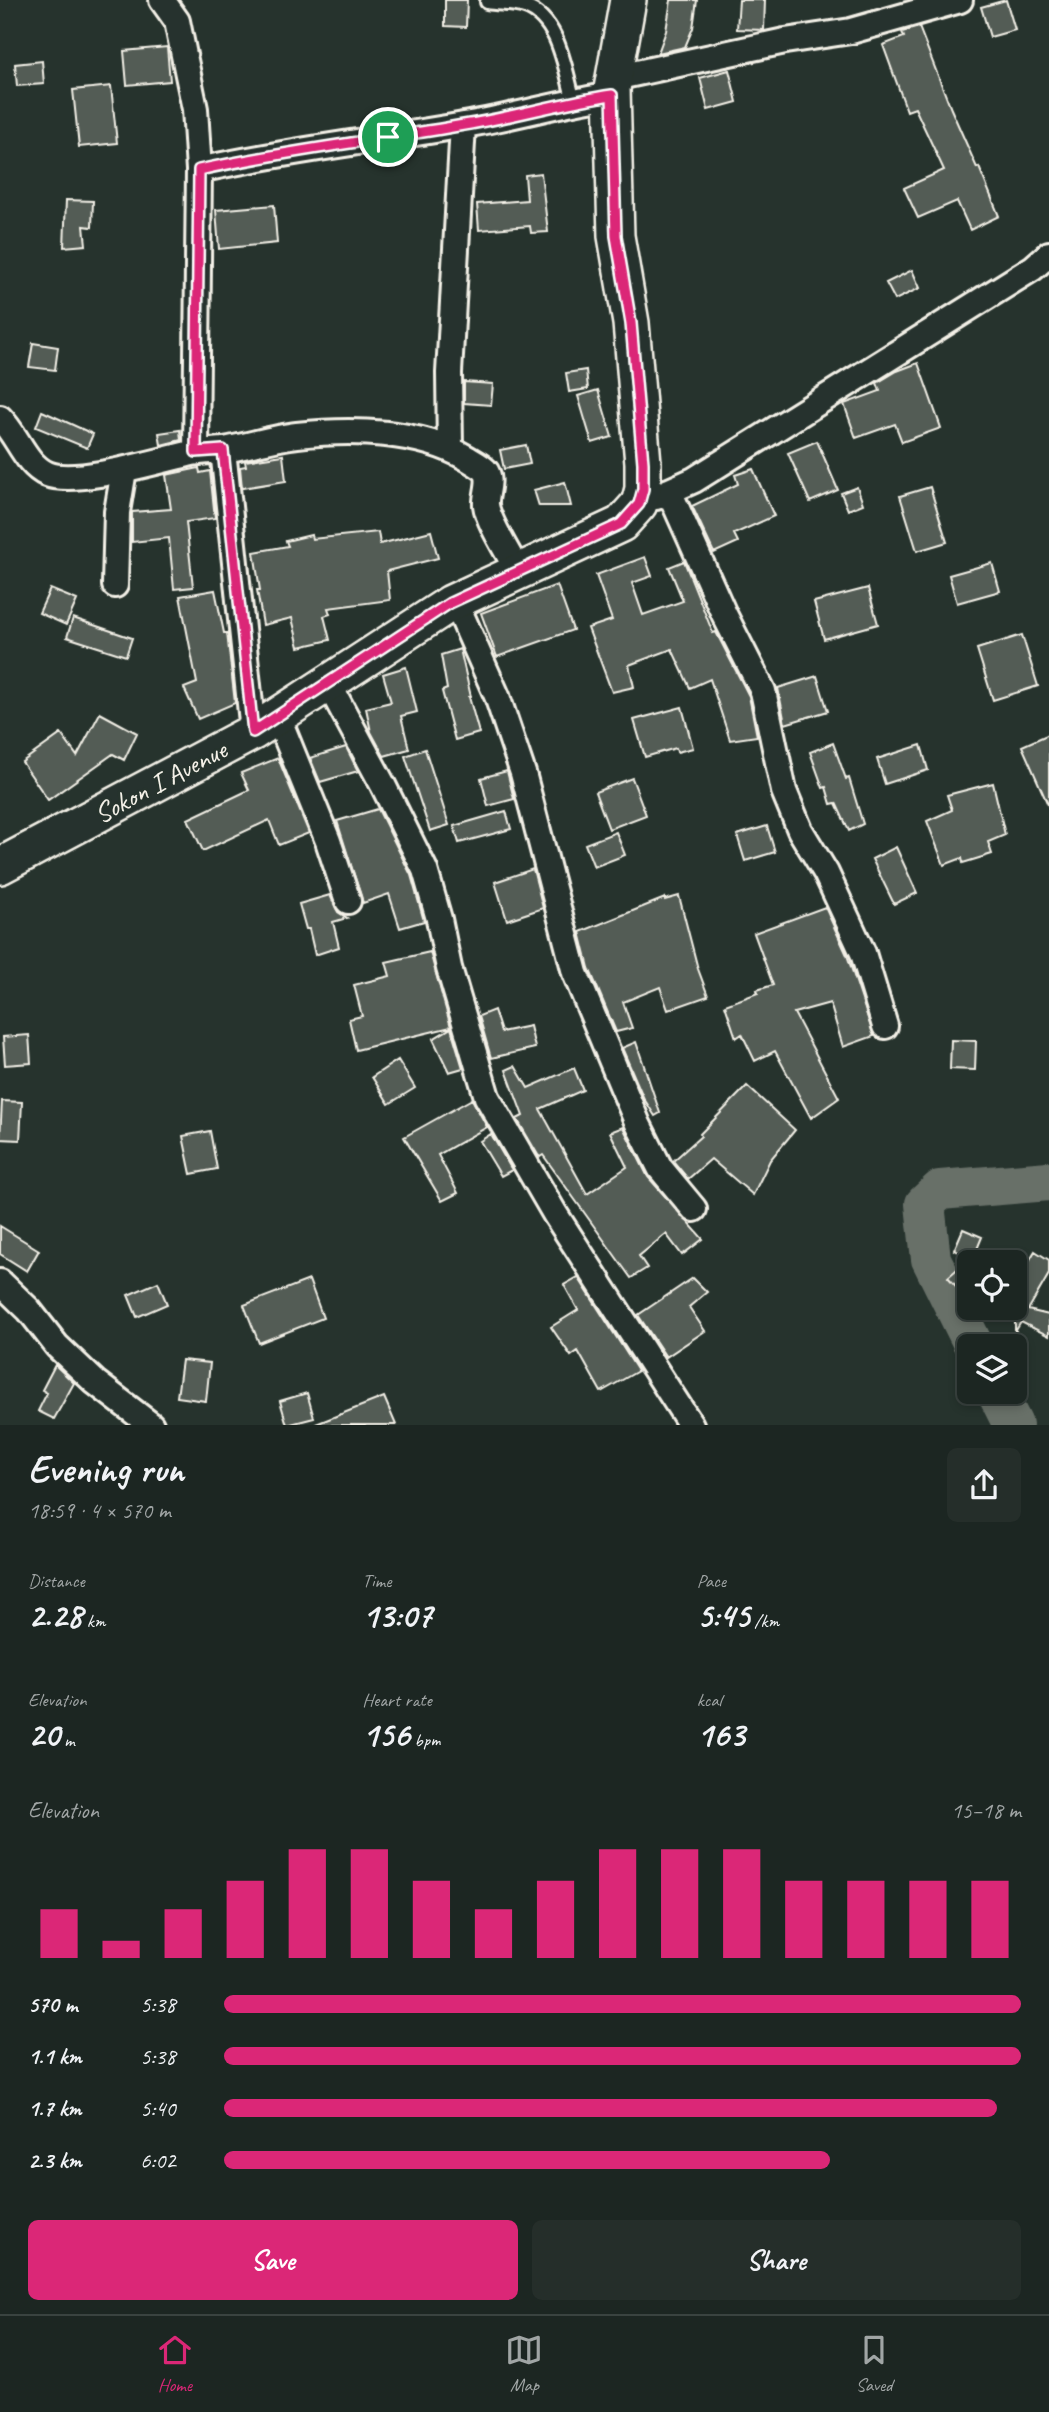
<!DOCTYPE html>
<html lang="en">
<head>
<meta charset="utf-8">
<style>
  body { margin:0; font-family:Caveat,sans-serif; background:#252e2a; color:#f1f3f6; height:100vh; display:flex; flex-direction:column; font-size:26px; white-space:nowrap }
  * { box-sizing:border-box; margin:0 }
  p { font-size:23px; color:#a0a5a5 }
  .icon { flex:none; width:38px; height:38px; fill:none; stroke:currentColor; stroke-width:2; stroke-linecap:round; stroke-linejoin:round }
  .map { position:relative; height:1425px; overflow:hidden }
  .drawer { display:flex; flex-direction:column; background:#1c2622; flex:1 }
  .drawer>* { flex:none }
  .tools { position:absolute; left:957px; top:1250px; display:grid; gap:14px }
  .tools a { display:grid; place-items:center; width:70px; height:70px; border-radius:10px; background:#1c2622; box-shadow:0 4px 10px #0003,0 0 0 2px #3a4340; font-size:35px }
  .pin { position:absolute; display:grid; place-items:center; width:60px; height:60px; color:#fff; margin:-30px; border:4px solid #fff; border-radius:50%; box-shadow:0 2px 7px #0007 }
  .round { display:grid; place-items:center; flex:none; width:74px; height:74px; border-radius:10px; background:#252e2a }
  .summary { display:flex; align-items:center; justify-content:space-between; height:119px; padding:0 28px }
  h1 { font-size:38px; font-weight:600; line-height:52px }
  .figures { display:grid; grid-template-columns:repeat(3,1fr); gap:10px; height:119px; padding:7px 28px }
  .figures div { display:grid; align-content:center }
  .figures b { font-size:35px; font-weight:600 }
  .figures small { font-size:19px; font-weight:400 }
  .figures p { font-size:19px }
  .chart { height:196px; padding:14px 28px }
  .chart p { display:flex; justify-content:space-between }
  .chart svg { width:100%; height:126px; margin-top:7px; stroke:#db2777; stroke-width:6 }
  .cta { display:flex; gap:14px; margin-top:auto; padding:14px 28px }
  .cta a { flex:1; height:80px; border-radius:10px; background:#db2777; color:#fff; font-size:28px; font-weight:600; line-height:80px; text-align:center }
  .cta a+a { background:#252e2a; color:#f1f3f6 }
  ul { padding:0 28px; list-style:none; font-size:23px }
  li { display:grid; grid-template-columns:112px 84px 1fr; align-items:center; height:52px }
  li i { height:18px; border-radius:9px; background:#db2777 }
  .tab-bar { display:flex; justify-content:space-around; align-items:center; height:98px; border-top:2px solid #3a4340; background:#1c2622; font-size:19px; color:#a0a5a5 }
  .tab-bar a { display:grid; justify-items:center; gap:4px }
  .tab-bar .current { color:#db2777 }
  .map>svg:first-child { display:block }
</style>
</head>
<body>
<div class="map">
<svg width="1049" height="1425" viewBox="0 0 1049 1425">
  <rect width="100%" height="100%" fill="#26332d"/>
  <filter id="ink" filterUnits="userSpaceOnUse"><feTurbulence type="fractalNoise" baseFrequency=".0143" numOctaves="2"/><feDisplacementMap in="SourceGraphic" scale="14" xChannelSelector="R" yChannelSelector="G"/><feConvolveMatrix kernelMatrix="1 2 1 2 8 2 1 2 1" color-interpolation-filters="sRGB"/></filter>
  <g filter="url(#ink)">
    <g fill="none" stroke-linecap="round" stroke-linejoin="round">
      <path stroke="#676f68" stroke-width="40" d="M974,1346L931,1259L925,1204L940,1190L1049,1181
        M996,1391L1013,1425"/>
    </g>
    <path fill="#525c55" stroke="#f4f1e8" stroke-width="2" d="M445,0H467L466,27L445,26Z
      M671,0H697L693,28L685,47L658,53L666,31Z
      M739,0H765L764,30L737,29Z
      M1006,0L1015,30L990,37L981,7Z
      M919,27L951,109L977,168L979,167L999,216L970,230L957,201L918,218L904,188L944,170L915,108L907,111L883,45L904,37L902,32Z
      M167,47L170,81L127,85L124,51Z
      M42,61L44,84L17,86L15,64Z
      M729,70L737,102L708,110L700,78Z
      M111,86L117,143L79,147L73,90Z
      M541,173L548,232L531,233L530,226L479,230L477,204L527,200L525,175Z
      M66,200L93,201L92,227L84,226L86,245L64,247Z
      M274,205L277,243L219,249L216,210Z
      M912,270L920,288L895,300L886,283Z
      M33,343L58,347L55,370L29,367Z
      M918,363L941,428L902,442L895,424L856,438L844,404L880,391L877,383L897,371Z
      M586,370L588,389L569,392L566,373Z
      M464,382L493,384L491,405L464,403Z
      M598,390L612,437L592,443L578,396Z
      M42,411L93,434L87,448L36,427Z
      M180,430L181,440L161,445L159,433Z
      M817,441L838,490L810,502L788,453Z
      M526,445L530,464L504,469L500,450Z
      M283,455L286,481L242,488L240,467L246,466L245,461Z
      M199,468L200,473L210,471L215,518L186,522L193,587L174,589L169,538L132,542V512L171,509L166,475Z
      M753,469L774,516L734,534L738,542L714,553L692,506L738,484L735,475Z
      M565,482L571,506H539L534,490Z
      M857,487L863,504L848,510L841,493Z
      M930,487L947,542L917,551L900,496Z
      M431,531L438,558L387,571L390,600L328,608L330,614L324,616L330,640L299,647L292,618L263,625L257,590H260L254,552L288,546L286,541L311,535L312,539L378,532L380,544Z
      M645,557L652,576L632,583L643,615L683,601L669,567L684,561L713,633L716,632L749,696L757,736L730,740L710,679L690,688L672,649L629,665L634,687L612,692L588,628L612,620L596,575Z
      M992,563L1000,591L957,603L949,575Z
      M557,585L573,630L497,657L481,613Z
      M868,588L878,624L824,639L814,602Z
      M50,589L77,600L66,625L39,613Z
      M215,590L224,633H227L235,703L198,719L184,688L197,683L180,596Z
      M73,618L132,638L126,656L67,637Z
      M1022,635L1038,686L993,700L977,649Z
      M460,649L471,697H469L479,733L455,740L442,691L447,689L441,655Z
      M406,667L417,712L401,716L409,749L384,756L371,732L366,708L391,702L383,674Z
      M817,676L828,711L785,724L778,688Z
      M682,707L693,748L677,752L676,748L645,757L634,720Z
      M100,713L137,733L124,760L113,754L48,800L22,762L61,734L77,756Z
      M1049,734V807L1022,746Z
      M833,743L846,779L849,778L863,824L849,831L836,803L831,804L826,787L823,788L810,752Z
      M921,745L928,770L885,784L877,759Z
      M346,747L358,771L320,782L310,758Z
      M425,749L449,825L430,831L405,756Z
      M278,758L309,833L279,845L269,820L203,851L188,819L249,790L241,773Z
      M507,771L514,799L488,806L481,778Z
      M632,778L646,815L609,829L595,792Z
      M993,783L1005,835L988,842L992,854L963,863L962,858L944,865L927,821L952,810L947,795Z
      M378,809L411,875L424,921L400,928L389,894L363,903L337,821Z
      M506,811L511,829L459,843L454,826Z
      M767,826L775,852L745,861L737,835Z
      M616,832L625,855L594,867L585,844Z
      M896,847L917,893L894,904L872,859Z
      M533,869L543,908L507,920L495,882Z
      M330,895L338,912L347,918L333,922L339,947L315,955L309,929H306L299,904Z
      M679,896L698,969L708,996L668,1010L660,987L623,1002L632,1028L616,1032L589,968L580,932L665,898V900Z
      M825,907L847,955L874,1036L843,1047L830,1003L794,1013L839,1098L811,1118L775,1051L755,1061L742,1034L736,1038L725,1005L758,993L757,990L773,985L754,933Z
      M430,952L451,1027L356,1050L349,1019L362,1016L354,985L390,976L386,962Z
      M494,1010L501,1032L530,1026L535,1048L491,1058L479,1016Z
      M451,1028L463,1068L449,1072L433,1039Z
      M29,1035L31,1063L5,1065L3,1037Z
      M951,1040L976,1041L975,1070L950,1069Z
      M636,1042L660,1113L655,1116L644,1099L622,1048Z
      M398,1060L415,1088L389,1104L372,1077Z
      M515,1066L528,1088L574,1068L583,1090L540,1109L587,1194L627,1167L610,1132L623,1127L648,1177L703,1239L682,1255L666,1234L639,1256L647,1268L631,1278L543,1155L540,1157L538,1155L517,1119L523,1116L506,1070Z
      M747,1086L795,1130L770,1160L753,1195L711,1159L688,1179L673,1161L701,1136L700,1134Z
      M472,1099L487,1127L438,1155L458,1193L442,1201L404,1137Z
      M2,1101L22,1102L20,1140L0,1139Z
      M210,1131L217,1169L191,1174L183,1136Z
      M491,1134L512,1170L501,1176L480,1141Z
      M0,1226L39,1250L27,1271L0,1254Z
      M963,1229L982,1237L973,1259L954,1250Z
      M1035,1251L1049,1260V1274L1028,1310L1049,1315V1336L1021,1322L1015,1332V1319L994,1309L1015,1307V1284Z
      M970,1258V1302L948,1277Z
      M578,1277L638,1371L601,1392L578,1351L571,1356L551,1327L578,1310L564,1285Z
      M693,1278L707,1292L689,1307L705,1331L666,1357L638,1315Z
      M309,1280L323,1318L259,1343L244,1305Z
      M158,1282L167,1304L137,1317L128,1295Z
      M182,1360L210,1363L206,1401L177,1397Z
      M55,1365L74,1383L54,1419L38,1411L47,1393L42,1390Z
      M307,1393L314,1418L287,1425L280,1401Z
      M384,1397L396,1425H316V1424Z"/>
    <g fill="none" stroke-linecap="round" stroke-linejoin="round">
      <g stroke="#f4f1e8" stroke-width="18">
        <path id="lane" d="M487,2C499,4 514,3 525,7C560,19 565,71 574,101"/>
      </g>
      <g stroke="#f4f1e8" stroke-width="30">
        <path id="street" d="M162,0L177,21L195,109L199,170L196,452
          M614,78L785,41L851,31L960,0
          M199,170C288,150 380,140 470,124C517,116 564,102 612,95
          M0,418C18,436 25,464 47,474C75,486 161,460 192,453C203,451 213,451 224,450C248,446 272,438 297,435C351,429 419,430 467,458C473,462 480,465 485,470C493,479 485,494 486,505C488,522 510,555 518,572
          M450,448L449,373L463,125
          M223,450L253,732
          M669,491L724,614L763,691L784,791L800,830L826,873L863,953L885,1026
          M656,497L694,480L1033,268L1049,254
          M115,585L117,512L124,470
          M455,601L497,696L523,773L575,973L638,1124L660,1168L694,1209
          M328,683L383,785L425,870L439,919L449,968L487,1097L555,1214L691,1425
          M277,715L328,841L348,901
          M0,1282L29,1310L57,1346L95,1382L151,1425"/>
      </g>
      <g stroke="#f4f1e8" stroke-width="40">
        <path id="secondary" d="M0,866L253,732L451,603L621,524L639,504L643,489V463L631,323L616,236L612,89L628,0"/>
      </g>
      <use href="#lane" stroke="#26332d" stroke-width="12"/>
      <use href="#street" stroke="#26332d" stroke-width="24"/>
      <use href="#secondary" stroke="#26332d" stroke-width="35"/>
    </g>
  </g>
  <g fill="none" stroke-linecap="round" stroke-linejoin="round" filter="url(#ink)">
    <g stroke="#fff" stroke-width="14">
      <path id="route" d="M612,95L616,236L631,323L643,463V489L639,504L621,524L450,603L253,732L223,450L196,452L199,170C289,150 380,140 470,124C517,116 564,102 612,95Z"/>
    </g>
    <use href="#route" stroke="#db2777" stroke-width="9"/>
  </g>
  <g text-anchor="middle" stroke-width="5" stroke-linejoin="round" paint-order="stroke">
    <g font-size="28" fill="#f4f1e8" stroke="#26332d">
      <text transform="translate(160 781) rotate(-28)" y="10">Sokon I Avenue</text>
    </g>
  </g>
</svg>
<div class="tools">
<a><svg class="icon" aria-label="locate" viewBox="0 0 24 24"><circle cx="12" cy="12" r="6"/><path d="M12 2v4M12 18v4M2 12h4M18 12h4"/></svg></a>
<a><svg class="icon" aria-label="layers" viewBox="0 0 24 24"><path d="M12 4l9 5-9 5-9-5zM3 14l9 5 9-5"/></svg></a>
</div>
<div class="pin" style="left:388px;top:137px;background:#1e9e55"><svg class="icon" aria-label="arrive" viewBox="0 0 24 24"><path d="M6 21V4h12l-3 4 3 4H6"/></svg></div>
</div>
<section class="drawer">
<div class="summary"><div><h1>Evening run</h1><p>18:59 · 4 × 570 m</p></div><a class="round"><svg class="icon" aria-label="share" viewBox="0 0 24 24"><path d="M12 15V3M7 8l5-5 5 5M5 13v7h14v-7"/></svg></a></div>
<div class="figures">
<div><p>Distance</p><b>2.28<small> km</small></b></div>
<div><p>Time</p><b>13:07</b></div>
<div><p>Pace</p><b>5:45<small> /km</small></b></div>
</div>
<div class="figures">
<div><p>Elevation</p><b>20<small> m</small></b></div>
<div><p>Heart rate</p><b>156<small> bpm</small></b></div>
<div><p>kcal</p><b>163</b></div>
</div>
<div class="chart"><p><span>Elevation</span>15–18 m</p>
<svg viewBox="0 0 160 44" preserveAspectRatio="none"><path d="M5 44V27M15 44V38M25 44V27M35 44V17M45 44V6M55 44V6M65 44V17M75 44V27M85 44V17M95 44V6M105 44V6M115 44V6M125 44V17M135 44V17M145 44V17M155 44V17"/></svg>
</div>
<ul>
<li><b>570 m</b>5:38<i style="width:100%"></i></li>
<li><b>1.1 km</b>5:38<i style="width:100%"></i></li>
<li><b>1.7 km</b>5:40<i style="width:97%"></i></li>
<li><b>2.3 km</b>6:02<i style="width:76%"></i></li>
</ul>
<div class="cta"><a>Save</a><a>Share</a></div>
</section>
<nav class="tab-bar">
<a class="current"><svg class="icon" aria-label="home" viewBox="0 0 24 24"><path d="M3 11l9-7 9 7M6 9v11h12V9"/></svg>Home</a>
<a><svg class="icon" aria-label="map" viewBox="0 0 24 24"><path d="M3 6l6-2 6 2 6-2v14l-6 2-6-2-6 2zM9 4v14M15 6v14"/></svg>Map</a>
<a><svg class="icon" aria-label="saved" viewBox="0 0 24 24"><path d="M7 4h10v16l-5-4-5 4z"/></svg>Saved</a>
</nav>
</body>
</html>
